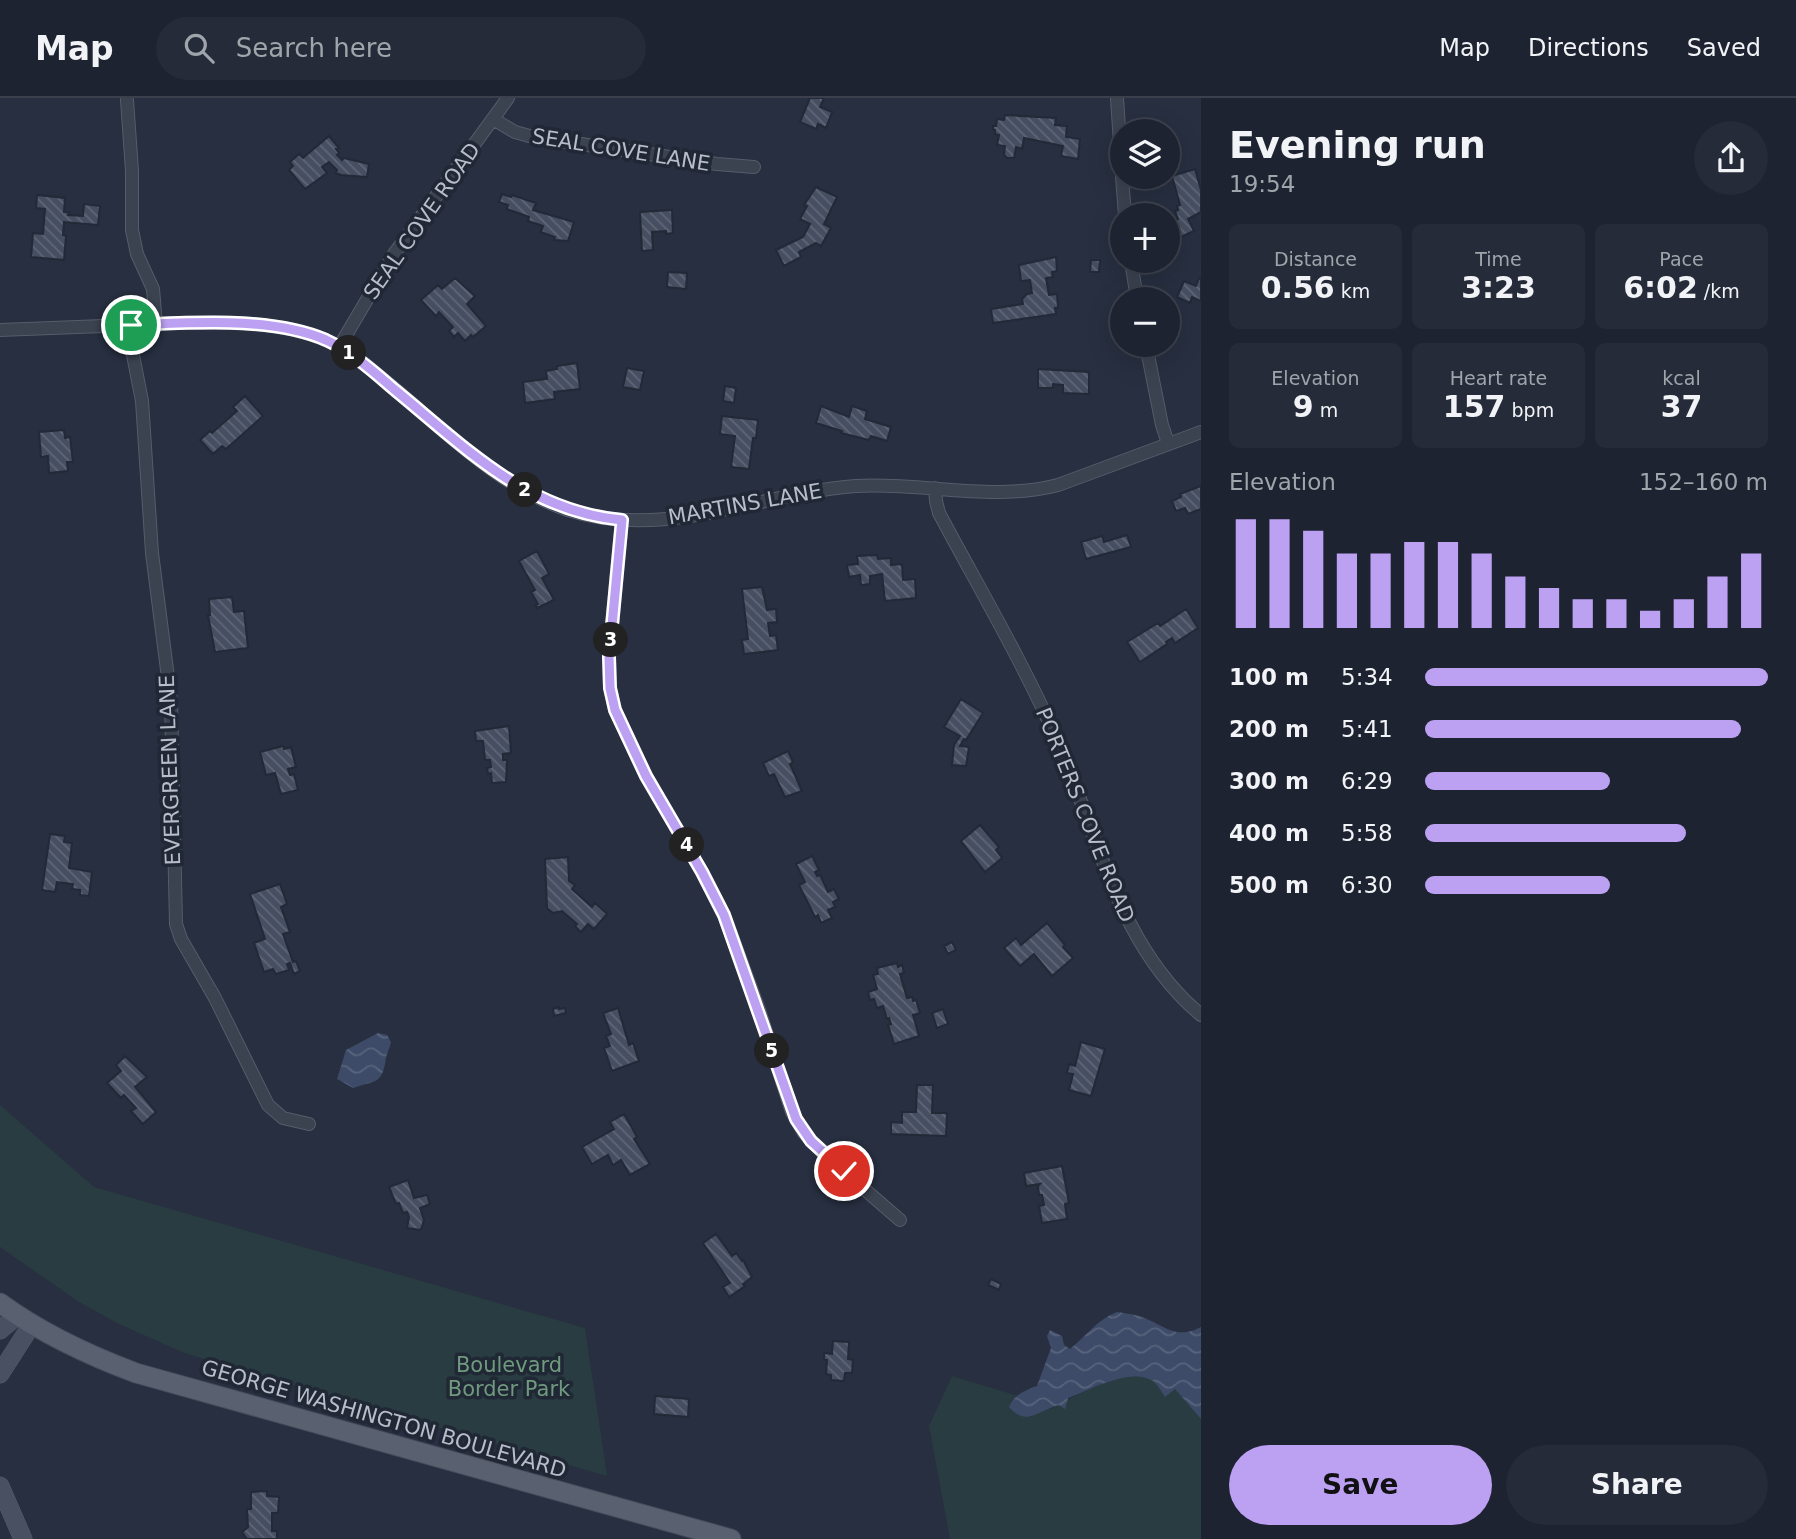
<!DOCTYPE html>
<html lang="en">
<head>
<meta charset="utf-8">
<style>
  body { margin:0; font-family:"DejaVu Sans",sans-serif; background:#252b38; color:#f1f3f6; height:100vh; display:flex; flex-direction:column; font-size:26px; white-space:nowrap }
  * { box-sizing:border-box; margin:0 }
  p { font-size:23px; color:#a0a4ab }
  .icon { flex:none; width:38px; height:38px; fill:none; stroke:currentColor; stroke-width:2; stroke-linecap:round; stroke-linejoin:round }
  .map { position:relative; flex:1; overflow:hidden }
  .details { display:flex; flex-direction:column; background:#1d2330; width:595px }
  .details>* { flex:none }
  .tools { position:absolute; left:1110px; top:21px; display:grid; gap:14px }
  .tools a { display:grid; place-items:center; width:70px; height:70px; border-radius:50%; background:#1d2330; box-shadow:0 7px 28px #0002,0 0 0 2px #3b404c; font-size:35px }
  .pin { position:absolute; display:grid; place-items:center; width:60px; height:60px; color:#fff; margin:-30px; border:4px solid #fff; border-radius:50%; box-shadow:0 2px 7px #0007 }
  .km { position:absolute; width:35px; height:35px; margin:-18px; border-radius:50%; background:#222; color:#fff; font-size:19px; line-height:35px; text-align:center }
  .round { display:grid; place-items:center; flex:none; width:74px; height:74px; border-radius:37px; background:#252b38 }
  .summary { display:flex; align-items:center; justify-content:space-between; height:119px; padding:0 28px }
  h1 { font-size:38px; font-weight:700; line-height:52px }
  .metrics { display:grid; grid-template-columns:repeat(3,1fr); gap:10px; height:119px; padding:7px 28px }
  .metrics div { display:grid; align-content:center; border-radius:10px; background:#252b38; text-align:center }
  .metrics b { font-size:30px; font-weight:700 }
  .metrics small { font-size:19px; font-weight:400 }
  .metrics p { font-size:19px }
  .chart { height:196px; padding:14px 28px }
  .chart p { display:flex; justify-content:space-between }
  .chart svg { width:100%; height:126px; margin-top:7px; stroke:#bca0f2; stroke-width:6 }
  .action { display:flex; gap:14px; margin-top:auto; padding:14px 28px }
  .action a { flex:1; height:80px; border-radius:42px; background:#bca0f2; color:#111; font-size:28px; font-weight:700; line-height:80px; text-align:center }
  .action a+a { background:#252b38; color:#f1f3f6 }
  ul { padding:0 28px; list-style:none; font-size:23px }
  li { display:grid; grid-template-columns:112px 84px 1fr; align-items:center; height:52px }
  li i { height:18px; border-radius:9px; background:#bca0f2 }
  header { display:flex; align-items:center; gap:42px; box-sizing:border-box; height:98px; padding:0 35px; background:#1d2330; border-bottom:2px solid #3b404c }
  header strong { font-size:33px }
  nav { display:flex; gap:38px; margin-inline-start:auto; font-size:24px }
  .search { width:490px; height:63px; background:#252b38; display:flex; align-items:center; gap:18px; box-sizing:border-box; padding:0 24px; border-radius:38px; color:#a0a4ab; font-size:26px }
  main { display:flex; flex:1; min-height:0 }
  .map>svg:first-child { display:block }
</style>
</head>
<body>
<header>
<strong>Map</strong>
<div class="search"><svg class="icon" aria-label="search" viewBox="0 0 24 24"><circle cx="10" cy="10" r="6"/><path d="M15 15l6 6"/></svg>Search here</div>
<nav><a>Map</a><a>Directions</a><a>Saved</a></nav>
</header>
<main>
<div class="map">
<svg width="1201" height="1441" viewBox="0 0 1201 1441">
  <defs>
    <pattern id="water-waves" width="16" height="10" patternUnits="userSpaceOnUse" patternTransform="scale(1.75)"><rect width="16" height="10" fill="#3e4b68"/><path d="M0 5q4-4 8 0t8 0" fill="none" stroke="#58637c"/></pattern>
    <pattern id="building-back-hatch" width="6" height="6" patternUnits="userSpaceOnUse" patternTransform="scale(1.75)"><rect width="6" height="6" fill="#464f61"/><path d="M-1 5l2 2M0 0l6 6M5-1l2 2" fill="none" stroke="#5f6676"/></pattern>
  </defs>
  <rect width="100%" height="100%" fill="#272f40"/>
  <path fill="#293c41" d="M0,1007L94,1089L585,1230L607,1378L235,1271L182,1254L119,1226L79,1204L0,1149Z
    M952,1278L1018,1298L1010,1304L1030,1319C1040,1314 1051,1311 1060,1306C1080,1295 1129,1269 1152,1282C1157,1285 1161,1293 1165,1299L1175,1291L1201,1321V1441H950L929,1328Z"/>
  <path fill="url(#water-waves)" d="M378,935L387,937L391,944C390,950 387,954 386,960C382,987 376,982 353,990L337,981L346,952Z
    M1117,1214C1124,1215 1132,1216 1139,1218C1164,1226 1174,1243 1201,1229V1321L1175,1291L1165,1299C1161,1293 1157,1285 1151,1282C1129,1270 1090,1292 1068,1300L1065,1311L1059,1307C1037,1313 1027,1329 1009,1309C1013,1297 1026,1292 1037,1288L1051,1250L1047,1238L1050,1232L1062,1238L1064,1247L1070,1251C1086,1238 1098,1221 1117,1214Z"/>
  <path fill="url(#building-back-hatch)" stroke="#222937" stroke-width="2" d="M810,0H824L820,9L832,14L826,30L818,26L816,31L800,24Z
    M1005,17L1056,20L1055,27L1067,28L1066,39L1080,41L1078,61L1061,58L1063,48L1024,40L1022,51L1016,49L1014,60H1007L1004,57L1005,48L997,47L999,37L995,36V32L993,31V28H996L997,21L1004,22Z
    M329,38L339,50L336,51L339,55L337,57L342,62L344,60L369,66L367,79L341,77L336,75L337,72L329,64L322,69L327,75L305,91L289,72L293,68L290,64L299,56L303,60Z
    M1195,71L1201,92V114L1188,121L1194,133L1172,143L1167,132V125L1178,121L1175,113L1178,112L1177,108L1180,107L1172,78Z
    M816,89L837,99L824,126L831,130L821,148L816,145L799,154L801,159L784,168L776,152L803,139L810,126L800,121L807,108L804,107Z
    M502,96L511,99L512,97L536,105L533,112L574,124L568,143L554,142L555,139L541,134L543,128L528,123L529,119L507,111L508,107L499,104Z
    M37,97L65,100L64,114H69L68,117L83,118L84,106L100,108L98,127L64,124L63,137L66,138L64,162L31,159L33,135L43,136L45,111L36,110Z
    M672,112L673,135L666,136V133L652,134L653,152L642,153L640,114Z
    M1056,159L1057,173L1052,174L1053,179L1046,180L1049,197L1057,196L1058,210H1055L1056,216L993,225L991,211L1023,206L1022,201L1027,196L1032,195L1030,182L1021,183L1019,167Z
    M1091,162H1100L1099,174H1090Z
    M668,174L687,175L686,191L667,189Z
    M455,180L475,198L467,206L486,228L473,239L471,237L465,243L458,235L454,239L449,233L453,229L439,214L436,218L421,202L438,187L442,191Z
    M1199,180L1201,181V203L1192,199L1190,205L1177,199L1184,183L1196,188Z
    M577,265L580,291L554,294L555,301L525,305L523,284L547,281L546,273L557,271V268Z
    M627,270L644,273L640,292L623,289Z
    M1038,271L1089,274V296L1063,295V287L1053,286V290H1038Z
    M725,288L736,290L734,305L723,303Z
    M245,298L263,318L226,351L222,348L213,356L200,342L210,333L212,335L237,313L233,309Z
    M821,308L849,319L852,308L867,313L865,321L891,329L887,343L871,338L869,342L841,335L842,333L816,325Z
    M722,318L758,322L756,340H753L749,371L731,369L735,338L720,336Z
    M64,332L65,340L70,339L73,364H67L68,373L49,375L48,358L41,359L39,334Z
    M1201,388V411L1188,416L1185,410L1176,413L1172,403L1181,399L1180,396Z
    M1127,437L1131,449L1086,461L1081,444L1102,438L1104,444Z
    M537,453L549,476L542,480L554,502L537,510L536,507L538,506L531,494L535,492L519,463Z
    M877,457L878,461L891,460V467L902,466L903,482L915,481L916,500L885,503L882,476L870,478V486L861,487L860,477L849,479L847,467L858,466L857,458Z
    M762,489L767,512L776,511L777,524L768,525L770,538L776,537L778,552L744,556L742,542L748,541L742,491Z
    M232,499L234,514L244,513L248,550L215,554L208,517H210L209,501Z
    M1186,511L1198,530L1175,545L1172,540L1166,544L1167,546L1140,564L1127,544L1158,525L1160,528Z
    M961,601L983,615L966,642L964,641L960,648L969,649L966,668L952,667L954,647L960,638L944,629Z
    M509,628L511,655L503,656V662H507L506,684L492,685L491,675L488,676L487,670L491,669L490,662H485L483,643H476L475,633Z
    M283,648L284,651L291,649L296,669L288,671L290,677L294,676L298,692L281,696L275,675L266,677L260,654Z
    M788,653L793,664L790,666L802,693L785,699L774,676L769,678L763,665Z
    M980,727L999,749L996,752L1002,760L985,774L961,743Z
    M50,736L65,738L64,744L72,745L69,770L92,774L89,798L80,797V792L72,791L73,786L57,784L55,794L42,792Z
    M812,758L819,772L815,774L817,778L820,777L828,794L834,791L839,801L833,804L835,809L828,812L832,820L821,825L818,817L815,819L799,787L805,784L796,766Z
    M568,759L569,783L575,787L572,791L592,809L595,805L607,816L594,831L588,826L581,834L575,828L577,826L562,813L553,815L547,810L545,761Z
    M280,786L287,806L281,809L290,834L283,836L293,864L296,863L300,873L294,876L290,865L287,866L289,872L276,876L273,871L264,874L254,845L265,841L250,796Z
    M1047,825L1065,847L1063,849L1073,860L1052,878L1034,856L1020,868L1004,850L1016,840L1021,847Z
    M952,844L956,852L948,856L944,848Z
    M897,865L898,869L902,867L904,875L900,876L907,900L912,899L913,903L916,902L920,915L913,917L919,938L894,946L888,927L891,926L889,920L887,921L883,908L877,910L874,901L870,902L868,894L877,891L873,877L878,876L877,870Z
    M559,909V911L565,910L566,915L554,918L553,911Z
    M618,910L629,947L633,945L639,963L612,973L604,950L610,948L606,938L611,936L603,915Z
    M943,911L948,926L937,930L932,915Z
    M1081,944L1105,951L1091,998L1069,992L1073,976L1067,975L1069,966L1075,968Z
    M125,958L147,979L135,989L156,1014L143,1026L131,1013L136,1010L124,997L121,1000L107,985L121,973L116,967Z
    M917,987H933L932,1015H947L946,1038L891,1036V1024L902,1025V1014H916Z
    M624,1016L637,1039L634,1041L650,1066L630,1077L621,1062L613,1067L608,1057L592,1066L582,1049L614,1031L610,1024Z
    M1062,1068L1069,1105L1065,1106L1067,1121L1042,1125L1039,1108L1044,1107L1042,1097H1039L1038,1088L1040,1086L1026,1088L1024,1075Z
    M408,1082L414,1100L427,1097L430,1106L420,1110L424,1122L421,1132L407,1130L409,1119L407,1114L403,1115L399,1105L396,1106L389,1089Z
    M716,1136L732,1158L736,1155L742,1163L743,1162L752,1179L743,1186L745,1188L729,1199L723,1189L730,1185L703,1145Z
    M991,1181L1001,1186L999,1192L988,1187Z
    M833,1243L849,1244L848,1261L853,1262L852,1275H845L844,1283L831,1282V1277L826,1276L827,1262H824V1255L832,1256Z
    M655,1298L689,1301L688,1319L654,1316Z
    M267,1393V1398L279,1399L278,1415H272V1433H277V1441H247L242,1434L248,1429L247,1411H251V1394Z"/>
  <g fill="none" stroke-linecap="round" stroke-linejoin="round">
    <g stroke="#565d6a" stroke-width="14">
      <path id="street" d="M1117,0L1122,76
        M127,2L132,73V132L137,156L153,191L156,226
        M493,21L515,34L533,39L717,66L754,69
        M1122,79L1125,117
        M1131,163L1137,201
        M131,227L132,252L142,303L152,455L171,603L176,826L181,841L215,900L268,1007L283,1020L309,1026
        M0,232C43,230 86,229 129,227C193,225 282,216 340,249C358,259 373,273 389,286C444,332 499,389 568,412C666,443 759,395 856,388C922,384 993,404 1058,387L1201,334
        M1146,247L1162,327L1168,345
        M339,249L394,156L508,0
        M935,390L936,403L939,415C979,490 1023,564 1057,642C1099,738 1117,847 1201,917
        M622,422L609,559L610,590L615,612L646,678L702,774L724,817L759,912L792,1014L804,1035L825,1057L900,1122"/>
    </g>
    <g stroke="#565d6a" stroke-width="19">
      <path id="secondary" d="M0,1232L18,1217
        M0,1276L32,1226
        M0,1388L23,1441"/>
    </g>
    <g stroke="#454b59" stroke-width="21">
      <path id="primary" d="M0,1205C41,1235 88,1257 136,1275L731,1441"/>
    </g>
    <use href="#street" stroke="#3b4250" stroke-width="12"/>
    <use href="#secondary" stroke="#495062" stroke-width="18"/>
    <use href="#primary" stroke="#596170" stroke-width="19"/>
  </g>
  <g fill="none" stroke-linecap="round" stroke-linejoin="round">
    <g stroke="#fff" stroke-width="14">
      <path id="route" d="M131,227C191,225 270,218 326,242C352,254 374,274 395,292C466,350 526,413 622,422L609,559L610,590L615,612L646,678L702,774L724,817L796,1021L811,1043L844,1073"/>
    </g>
    <use href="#route" stroke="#bca0f2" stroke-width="9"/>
  </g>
  <g text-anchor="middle" stroke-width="7" stroke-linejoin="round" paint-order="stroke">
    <g font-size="21" fill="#b8bdca" stroke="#202735">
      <text transform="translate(621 52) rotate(9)" y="7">SEAL COVE LANE</text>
      <text transform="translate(422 123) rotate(-55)" y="7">SEAL COVE ROAD</text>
      <text transform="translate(745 406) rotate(-10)" y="7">MARTINS LANE</text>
      <text transform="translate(170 672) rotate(-92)" y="7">EVERGREEN LANE</text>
      <text transform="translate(1085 717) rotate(68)" y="7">PORTERS COVE ROAD</text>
      <text transform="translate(384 1321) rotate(16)" y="7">GEORGE WASHINGTON BOULEVARD</text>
    </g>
    <g font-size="21" fill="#709a7e" stroke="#202735">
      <text x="509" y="1274">Boulevard<tspan x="509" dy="24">Border Park</tspan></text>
    </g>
  </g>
</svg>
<div class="tools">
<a><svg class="icon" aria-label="layers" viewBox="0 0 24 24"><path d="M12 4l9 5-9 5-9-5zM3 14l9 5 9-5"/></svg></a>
<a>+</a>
<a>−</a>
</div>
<div class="pin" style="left:131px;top:227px;background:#1e9e55"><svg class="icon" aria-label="arrive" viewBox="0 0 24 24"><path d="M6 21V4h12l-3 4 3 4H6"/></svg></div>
<div class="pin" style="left:844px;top:1073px;background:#d93025"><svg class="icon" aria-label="check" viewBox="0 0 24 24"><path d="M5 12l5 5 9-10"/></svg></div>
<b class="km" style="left:349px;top:255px">1</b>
<b class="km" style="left:525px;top:392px">2</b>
<b class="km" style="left:611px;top:542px">3</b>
<b class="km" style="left:687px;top:747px">4</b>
<b class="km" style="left:772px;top:953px">5</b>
</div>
<section class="details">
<div class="summary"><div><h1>Evening run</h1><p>19:54</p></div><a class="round"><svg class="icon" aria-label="share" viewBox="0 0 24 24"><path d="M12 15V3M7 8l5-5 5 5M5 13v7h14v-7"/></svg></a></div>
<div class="metrics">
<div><p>Distance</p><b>0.56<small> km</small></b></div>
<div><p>Time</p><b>3:23</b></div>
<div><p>Pace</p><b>6:02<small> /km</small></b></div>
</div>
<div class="metrics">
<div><p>Elevation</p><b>9<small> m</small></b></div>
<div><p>Heart rate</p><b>157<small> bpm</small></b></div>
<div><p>kcal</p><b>37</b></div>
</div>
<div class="chart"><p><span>Elevation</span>152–160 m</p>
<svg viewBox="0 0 160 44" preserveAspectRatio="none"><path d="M5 44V6M15 44V6M25 44V10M35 44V18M45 44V18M55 44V14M65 44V14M75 44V18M85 44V26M95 44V30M105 44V34M115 44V34M125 44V38M135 44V34M145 44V26M155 44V18"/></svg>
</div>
<ul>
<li><b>100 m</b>5:34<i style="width:100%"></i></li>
<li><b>200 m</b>5:41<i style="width:92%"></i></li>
<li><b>300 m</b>6:29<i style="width:54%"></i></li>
<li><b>400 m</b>5:58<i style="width:76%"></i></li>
<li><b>500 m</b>6:30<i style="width:54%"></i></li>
</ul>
<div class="action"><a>Save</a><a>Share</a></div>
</section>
</main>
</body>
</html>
